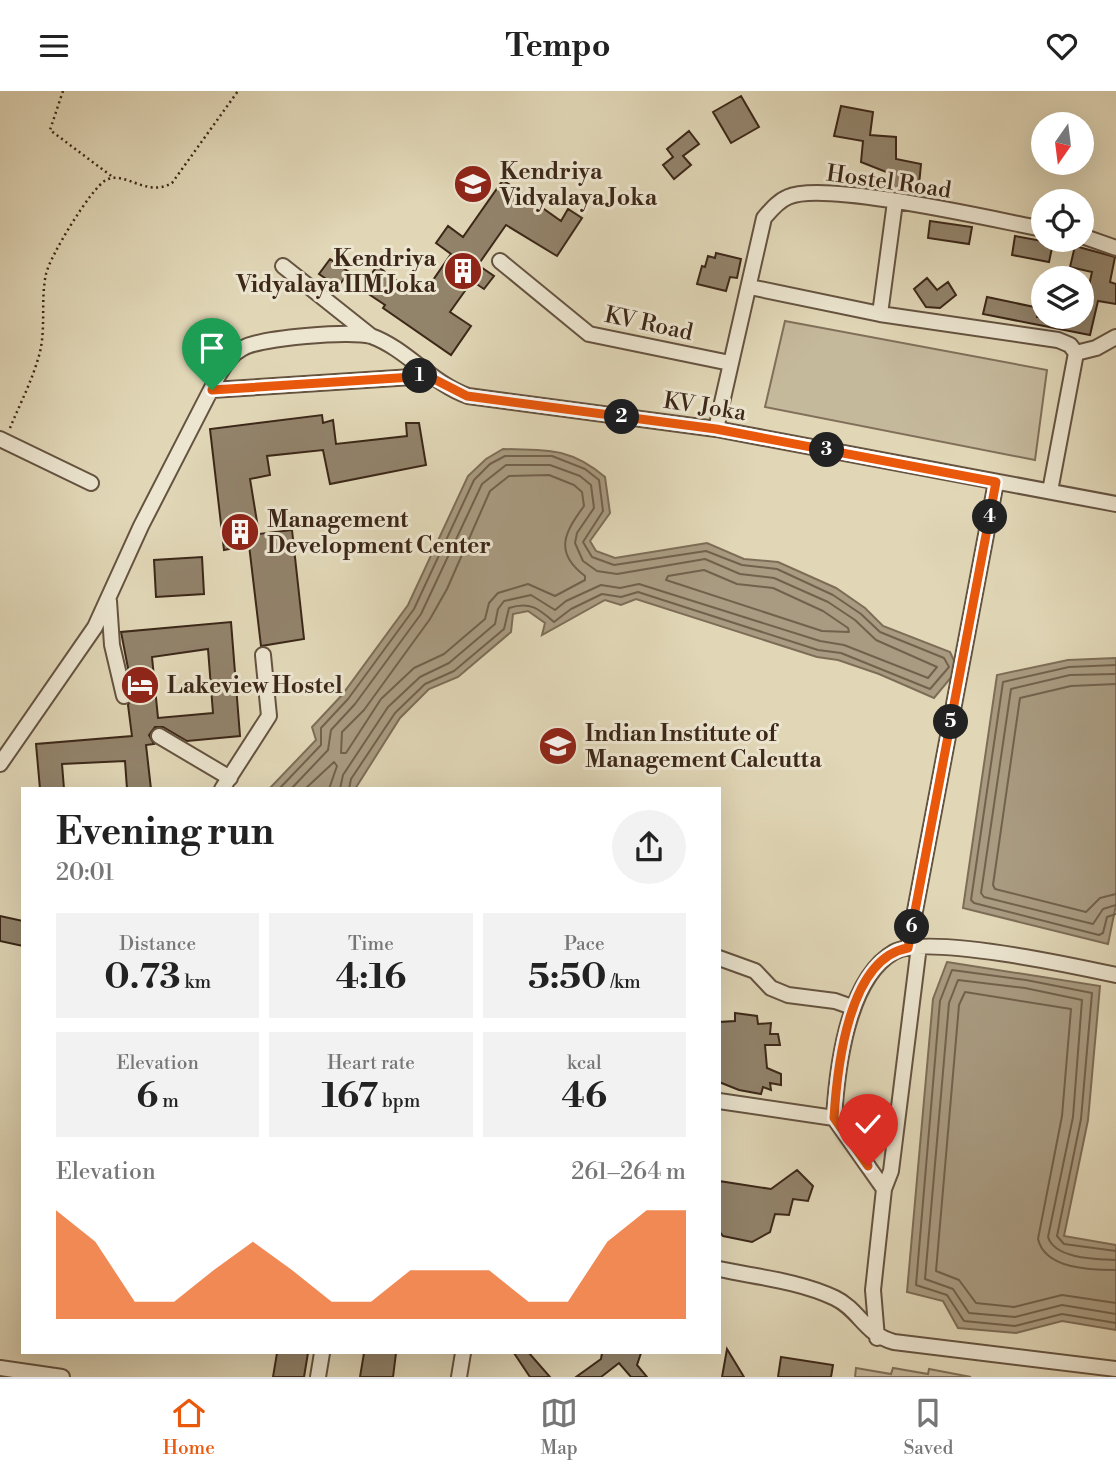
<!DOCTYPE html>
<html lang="en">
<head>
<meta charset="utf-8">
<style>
  body { margin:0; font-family:"Libre Bodoni",serif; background:#f2f2f2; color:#222; height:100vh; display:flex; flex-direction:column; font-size:26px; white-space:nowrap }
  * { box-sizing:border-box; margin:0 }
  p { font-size:23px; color:#767676 }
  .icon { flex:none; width:38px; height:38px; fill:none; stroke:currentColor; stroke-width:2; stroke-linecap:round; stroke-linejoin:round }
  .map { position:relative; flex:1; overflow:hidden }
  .drawer { position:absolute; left:21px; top:696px; width:700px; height:567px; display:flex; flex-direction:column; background:#fff; border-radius:0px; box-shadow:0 7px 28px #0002 }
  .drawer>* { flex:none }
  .needle { width:46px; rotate:194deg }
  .tools { position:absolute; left:1031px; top:21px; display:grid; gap:14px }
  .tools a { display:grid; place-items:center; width:63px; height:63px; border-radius:50%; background:#fff; box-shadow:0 7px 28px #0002; font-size:35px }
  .pin { position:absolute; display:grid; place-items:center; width:60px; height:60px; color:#fff; margin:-72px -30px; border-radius:50% 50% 50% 0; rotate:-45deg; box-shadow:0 0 7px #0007 }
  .pin .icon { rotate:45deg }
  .km { position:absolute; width:35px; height:35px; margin:-18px; border-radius:50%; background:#222; color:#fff; font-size:19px; line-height:35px; text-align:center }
  .round { display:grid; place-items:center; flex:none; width:74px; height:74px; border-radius:37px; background:#f2f2f2 }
  .summary { display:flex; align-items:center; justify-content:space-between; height:119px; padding:0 35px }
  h1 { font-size:38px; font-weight:800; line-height:52px }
  .stats { display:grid; grid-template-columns:repeat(3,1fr); gap:10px; height:119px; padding:7px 35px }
  .stats div { display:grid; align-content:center; border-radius:0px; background:#f2f2f2; text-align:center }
  .stats b { font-size:35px; font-weight:800 }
  .stats small { font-size:19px; font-weight:400 }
  .stats p { font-size:19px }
  .chart { height:196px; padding:14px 35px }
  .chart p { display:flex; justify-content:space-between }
  .chart svg { width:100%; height:126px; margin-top:7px; fill:#ea580c; opacity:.7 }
  header { display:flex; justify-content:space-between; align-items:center; height:91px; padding:0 35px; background:#fff; font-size:32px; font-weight:800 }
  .tab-bar { display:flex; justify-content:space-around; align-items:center; height:98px; border-top:2px solid #e0e0e0; background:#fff; font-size:19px; color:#767676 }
  .tab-bar a { display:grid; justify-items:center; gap:4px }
  .tab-bar .current { color:#ea580c }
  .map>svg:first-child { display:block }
</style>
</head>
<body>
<header><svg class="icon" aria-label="menu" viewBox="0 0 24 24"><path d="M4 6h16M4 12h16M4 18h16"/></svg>Tempo<svg class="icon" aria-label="heart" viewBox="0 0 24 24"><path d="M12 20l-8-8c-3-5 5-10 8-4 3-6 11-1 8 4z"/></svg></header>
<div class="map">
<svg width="1116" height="1286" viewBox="0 0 1116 1286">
  <rect width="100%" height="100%" fill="#e1d7b7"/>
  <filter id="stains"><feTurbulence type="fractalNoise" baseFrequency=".00286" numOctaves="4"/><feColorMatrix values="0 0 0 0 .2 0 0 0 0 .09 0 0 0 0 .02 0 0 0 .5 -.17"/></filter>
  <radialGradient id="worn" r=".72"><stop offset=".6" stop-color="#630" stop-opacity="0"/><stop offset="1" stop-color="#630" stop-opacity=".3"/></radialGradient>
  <path fill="#c5b99c" stroke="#80705a" stroke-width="2" d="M785,230L1047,279L1035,369L765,316Z
    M856,1277L891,1283L893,1277L928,1283L929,1278L971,1286H855Z"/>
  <path fill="#a99b81" stroke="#7d6d57" stroke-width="2" d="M503,358C546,359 570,356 605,386L610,422L590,450L596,460L615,467L707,452L744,468L778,471L836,497L865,517L883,535L950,561L958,578L934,607L879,583L838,569L817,566L636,508L621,514L605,509L542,544L545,532L528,520L513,523L511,541L458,586L429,598L400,627L355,698H269L316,649L312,636L342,604L408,514L468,385L486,368Z
    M1116,567V814L1108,853L963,817L997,584L1068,569Z
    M947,871L1100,895L1088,1029L1064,1145L1116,1154V1239L1062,1230L1016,1242L958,1237L943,1210L907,1201L933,908Z"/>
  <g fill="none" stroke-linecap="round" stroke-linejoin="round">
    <path stroke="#72614c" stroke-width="2" d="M549,384L574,394L582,401L584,415C565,441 553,461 585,485V489L555,505L528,493L498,502L489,512L485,528L444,563L414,577L381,608L346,662H341L342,641L364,619L430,528L447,498L490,400L509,385Z
      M704,479L737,493L773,497L823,520L848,537L849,541L822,540L666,489L668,485Z
      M1116,574L1069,576L1003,591L971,809L974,812L1099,844L1103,842L1107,826L1116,823
      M1116,583L1070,584L1011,598L981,802L984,806L1093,833L1103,818L1116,814
      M1116,593L1071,595L1020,607L993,794L995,798L1086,821L1100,807L1116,803
      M279,698L321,654V637L348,608L414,518L474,389L490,373L505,365H552L585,378L599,389L603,420L583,451L592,466L614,474L706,460L742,474L777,478L833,504L861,523L880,541L944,567L949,576L930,598L841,562L818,559L638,501L621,506L602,503L571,518L554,531C539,518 530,510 509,517L504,538L454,580L425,593L395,622L351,688L349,698
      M291,698L328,659L331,639L355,613L421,523L482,393L506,374H550L580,385L591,394L594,417L577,442L575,452L583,470L597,480L617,483L705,468L740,483L774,487L828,511L855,529L876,549L937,576L928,587L844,554L820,550L639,493L620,497L601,494L566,510L555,519L531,504L504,510L498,518L495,533L449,572L420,586L388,616L343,684L340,698
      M305,698L334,671L337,675L329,698
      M1116,1160L1064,1153L1057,1145L1081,1028L1092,902L1026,889L952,879L940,910L916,1194L947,1204L964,1230L1015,1235L1062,1223L1116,1232
      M1116,1169C1096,1168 1055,1168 1048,1146L1073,1026L1082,909L1025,897L958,889L949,912L925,1188L953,1198L969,1222L1015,1226L1062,1214L1116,1223
      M1116,1179C1090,1179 1045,1178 1038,1148L1062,1025L1071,918L965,901L959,914L936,1180L959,1189L976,1212L1014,1216L1062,1204L1116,1212"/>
  </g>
  <path fill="#92836b" stroke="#3c2718" stroke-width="2" fill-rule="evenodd" d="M741,5L759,36L731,52L713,21Z
    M841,15L873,21L870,44L896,46V68L921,73L918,104L884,98L889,82L861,71L863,50L834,45Z
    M689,40L699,53L683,65L691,74L674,88L663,74L673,66L667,58Z
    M503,89L561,130L568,118L582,127L557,165L506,134L478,174L494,185L484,198L472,190L450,221L471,235L451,264L383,217L385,214L361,198L377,175L400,192L403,188L424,202L451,163L436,152L448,135L463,146Z
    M930,130L972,136L969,153L928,147Z
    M1015,145L1053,152L1049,171L1012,164Z
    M1075,155L1115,166L1110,191L1116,193V213L1098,210L1090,244L983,223L987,206L1039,217L1037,226H1082L1092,181L1070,176Z
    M716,162L741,168L737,187L730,186L726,200L697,193L702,175L705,176L708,165L715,167Z
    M330,168L349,181L338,196L319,183Z
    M927,187L937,199L948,191L956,204L940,217L926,216L914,198Z
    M322,324L323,332L333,329L336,353L407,345L406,332H419L426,374L330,393L323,359L267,365L270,384L250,388L259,443L292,439L304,548L261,555L249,454L224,459L210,338Z
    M202,466L204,503L156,506L154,469Z
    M231,531L240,645L187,650L163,636H155L149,644L154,653L146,654L151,698H127L125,670L62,673L64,698H40L36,653L132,645L128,614L133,603L121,541ZM208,558L213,622L158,627L152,566Z
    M0,825L23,830V855L0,850Z
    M735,922L757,925L758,933L771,932L770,943H778L780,954H765L767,977L781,983V994L770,992L771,999L763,996L761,1003L739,999L719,991V931L735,930Z
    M797,1079L813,1095L808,1110L793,1108L789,1124L775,1123L770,1141L752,1151L723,1145L719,1140V1090L771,1098Z
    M727,1258L744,1286H722Z
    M277,1262H308L304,1286H273Z
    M364,1262H396L393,1286H360Z
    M514,1262H529L550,1286H530Z
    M602,1262H641L637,1274L647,1286H631L619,1272L601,1286H576L601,1268Z
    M781,1266L833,1274L831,1286H778Z"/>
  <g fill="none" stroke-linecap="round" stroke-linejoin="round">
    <g stroke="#655340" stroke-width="18">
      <path id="minor" d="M1082,145L1116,157
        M500,170L589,243L730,272
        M283,175L371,245
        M750,196L880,223L1058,249L1070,254L1076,262
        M880,223L895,111
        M1076,262L1096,257L1116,246
        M212,299L428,285
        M716,338L764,127C771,119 778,110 788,106C823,89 996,129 1043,138
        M0,348L91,392
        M1050,400L1076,262
        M109,510L112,554L124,605
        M159,645L230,687
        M0,673L95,536L141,435L218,285C225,274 231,263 243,257C259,247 352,239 371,245C407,258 431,292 468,305L716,338L1116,413
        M222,698L269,625L263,564
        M908,857L996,391
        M719,867L755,880L771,897L788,904L835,910L852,916
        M719,1010L834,1027
        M884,1098L891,1080L919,855
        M719,1178C757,1186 799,1190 835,1207C860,1219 864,1243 894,1251L1116,1278
        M877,1247L873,1199L884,1098L834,1027C837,978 847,888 894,861C926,843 1075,875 1116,884
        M0,1277L62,1286
        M318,1286L322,1262
        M459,1286L463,1262"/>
    </g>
    <path stroke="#3c2718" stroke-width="2.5" stroke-dasharray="2 3.5" stroke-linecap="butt" d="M63,0L50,39L114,87
      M10,337C19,315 31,292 38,268C47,241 40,211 46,183C49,167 91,97 106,89C125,79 146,107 172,92L238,0"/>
    <use href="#minor" stroke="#ece5d0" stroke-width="14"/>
  </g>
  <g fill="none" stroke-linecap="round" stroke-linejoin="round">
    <g stroke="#fff" stroke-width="14">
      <path id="route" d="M212,299L428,285L467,305L716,338L996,391L908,857C848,867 837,978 834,1027L868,1075"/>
    </g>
    <use href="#route" stroke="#ea580c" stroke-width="9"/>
  </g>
  <defs>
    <g id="school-disc" transform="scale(2.0125)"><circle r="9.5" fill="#8f2418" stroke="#ece5d0"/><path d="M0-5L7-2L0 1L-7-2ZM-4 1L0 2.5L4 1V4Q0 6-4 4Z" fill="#fff"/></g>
    <g id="building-disc" transform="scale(2.0125)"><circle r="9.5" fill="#8f2418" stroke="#ece5d0"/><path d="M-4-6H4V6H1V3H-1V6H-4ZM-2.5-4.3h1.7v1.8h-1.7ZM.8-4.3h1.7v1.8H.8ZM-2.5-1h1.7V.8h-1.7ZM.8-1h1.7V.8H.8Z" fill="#fff"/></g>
    <g id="hotel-disc" transform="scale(2.0125)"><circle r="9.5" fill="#8f2418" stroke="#ece5d0"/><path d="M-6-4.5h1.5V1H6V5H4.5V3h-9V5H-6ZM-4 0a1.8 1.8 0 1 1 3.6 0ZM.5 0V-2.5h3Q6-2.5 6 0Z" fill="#fff"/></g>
    <g id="university-disc" transform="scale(2.0125)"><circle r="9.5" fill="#8f2418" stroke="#ece5d0"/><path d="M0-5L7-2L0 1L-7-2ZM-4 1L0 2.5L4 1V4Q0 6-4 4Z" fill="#fff"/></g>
  </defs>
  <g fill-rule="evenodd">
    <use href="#school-disc" x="473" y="93"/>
    <use href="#building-disc" x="463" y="180"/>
    <use href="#building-disc" x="240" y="441"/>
    <use href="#hotel-disc" x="140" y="594"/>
    <use href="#university-disc" x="558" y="655"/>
  </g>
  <g text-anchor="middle" stroke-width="6" stroke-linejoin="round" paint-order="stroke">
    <g font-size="23" font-weight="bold" fill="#3c2718" stroke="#ece5d0" text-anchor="start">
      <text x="500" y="88">Kendriya<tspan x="500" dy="26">Vidyalaya Joka</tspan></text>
      <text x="436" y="175" text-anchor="end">Kendriya<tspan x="436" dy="26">Vidyalaya IIM Joka</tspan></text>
      <text x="267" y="436">Management<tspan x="267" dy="26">Development Center</tspan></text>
      <text x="167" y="602">Lakeview Hostel</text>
      <text x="585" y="650">Indian Institute of<tspan x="585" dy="26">Management Calcutta</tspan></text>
    </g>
    <g font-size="23" fill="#3c2718" stroke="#ece5d0">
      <text transform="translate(889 90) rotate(8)" y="8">Hostel Road</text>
      <text transform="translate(649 232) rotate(12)" y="8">KV Road</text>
      <text transform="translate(705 315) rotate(9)" y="8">KV Joka</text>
    </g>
  </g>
  <rect width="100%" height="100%" filter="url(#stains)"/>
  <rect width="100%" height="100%" fill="url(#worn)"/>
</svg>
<div class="tools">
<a><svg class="needle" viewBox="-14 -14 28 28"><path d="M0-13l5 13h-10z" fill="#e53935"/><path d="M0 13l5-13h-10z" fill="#767676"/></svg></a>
<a><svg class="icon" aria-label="locate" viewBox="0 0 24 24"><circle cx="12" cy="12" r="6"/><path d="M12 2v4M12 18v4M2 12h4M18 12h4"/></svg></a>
<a><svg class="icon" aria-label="layers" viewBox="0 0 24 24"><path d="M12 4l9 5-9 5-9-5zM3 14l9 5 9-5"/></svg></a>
</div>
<div class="pin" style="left:212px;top:299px;background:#1e9e55"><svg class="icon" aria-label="arrive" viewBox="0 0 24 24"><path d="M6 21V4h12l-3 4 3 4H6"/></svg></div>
<div class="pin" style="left:868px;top:1075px;background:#d93025"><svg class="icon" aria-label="check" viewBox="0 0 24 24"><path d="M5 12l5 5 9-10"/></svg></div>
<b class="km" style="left:420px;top:285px">1</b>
<b class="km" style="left:622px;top:326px">2</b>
<b class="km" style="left:827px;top:359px">3</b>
<b class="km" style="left:990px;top:426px">4</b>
<b class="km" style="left:951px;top:631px">5</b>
<b class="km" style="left:912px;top:836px">6</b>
<section class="drawer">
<div class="summary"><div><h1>Evening run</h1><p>20:01</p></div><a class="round"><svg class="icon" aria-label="share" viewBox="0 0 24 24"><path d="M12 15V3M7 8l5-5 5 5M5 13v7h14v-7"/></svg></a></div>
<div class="stats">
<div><p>Distance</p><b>0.73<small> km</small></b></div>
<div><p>Time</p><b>4:16</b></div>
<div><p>Pace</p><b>5:50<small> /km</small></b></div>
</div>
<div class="stats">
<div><p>Elevation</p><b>6<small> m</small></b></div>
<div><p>Heart rate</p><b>167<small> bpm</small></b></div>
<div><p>kcal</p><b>46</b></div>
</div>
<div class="chart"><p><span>Elevation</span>261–264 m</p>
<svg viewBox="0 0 160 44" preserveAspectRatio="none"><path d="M0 44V6L10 17L20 38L30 38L40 27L50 17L60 27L70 38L80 38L90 27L100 27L110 27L120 38L130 38L140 17L150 6L160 6V44z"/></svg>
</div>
</section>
</div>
<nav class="tab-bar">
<a class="current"><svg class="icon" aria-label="home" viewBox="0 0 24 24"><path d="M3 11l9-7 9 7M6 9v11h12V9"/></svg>Home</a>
<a><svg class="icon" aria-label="map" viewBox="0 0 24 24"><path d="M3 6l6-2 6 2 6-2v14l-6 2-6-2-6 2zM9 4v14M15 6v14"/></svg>Map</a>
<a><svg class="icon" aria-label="saved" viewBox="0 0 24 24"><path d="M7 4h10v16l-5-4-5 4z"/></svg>Saved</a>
</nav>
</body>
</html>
